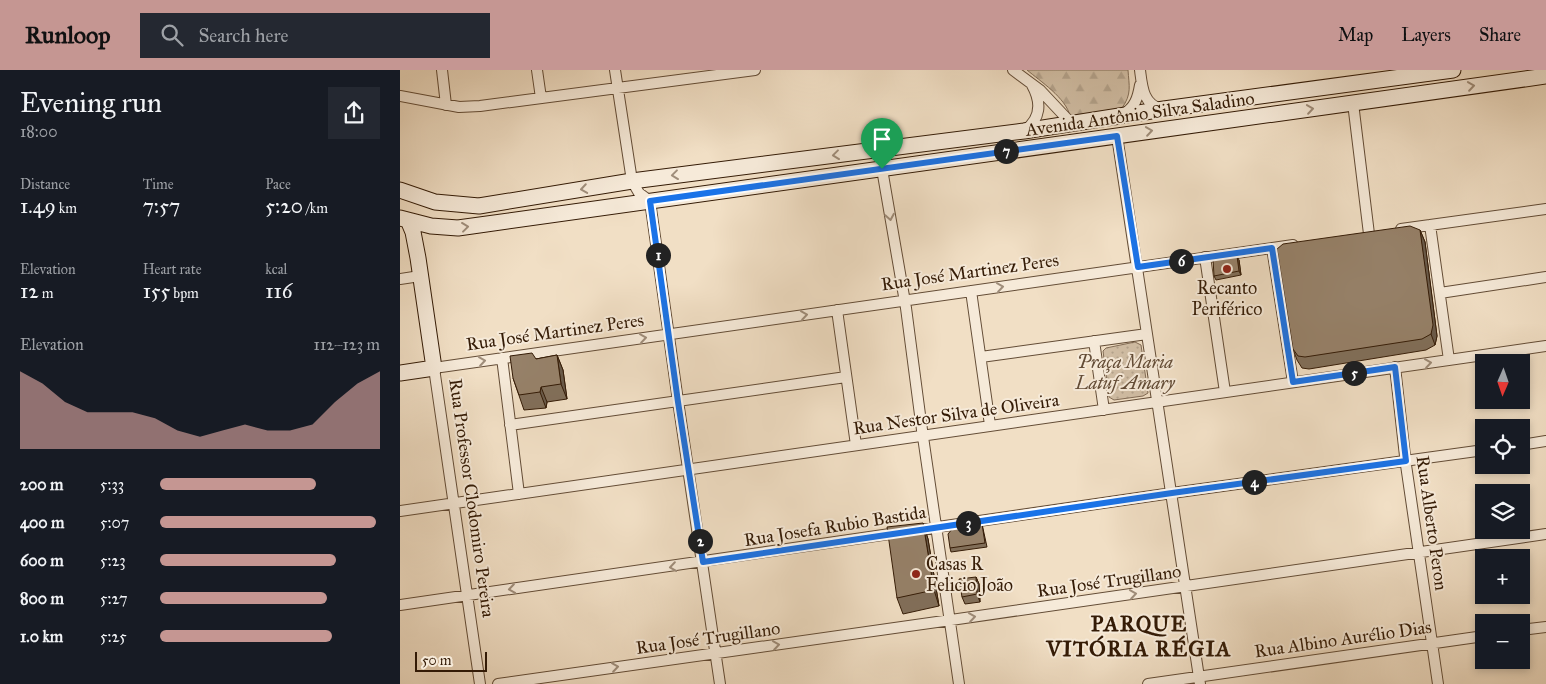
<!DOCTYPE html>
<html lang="en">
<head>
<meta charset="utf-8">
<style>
  body { margin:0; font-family:"IM FELL Great Primer",serif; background:#242831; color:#f1f3f6; height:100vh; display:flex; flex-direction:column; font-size:19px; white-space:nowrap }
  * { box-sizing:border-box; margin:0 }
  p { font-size:16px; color:#9ea1a6 }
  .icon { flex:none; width:28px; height:28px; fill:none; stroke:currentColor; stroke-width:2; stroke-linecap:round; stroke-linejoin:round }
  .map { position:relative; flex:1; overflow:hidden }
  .details { display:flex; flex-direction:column; background:#171b24; width:400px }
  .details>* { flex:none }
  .needle { width:32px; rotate:182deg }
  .fabs { position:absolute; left:1075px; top:284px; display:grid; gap:10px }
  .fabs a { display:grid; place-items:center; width:55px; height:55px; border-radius:0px; background:#171b24; box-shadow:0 2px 8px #0003; font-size:25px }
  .scale { position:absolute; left:15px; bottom:12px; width:72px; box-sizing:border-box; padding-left:5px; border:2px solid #341b06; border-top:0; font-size:14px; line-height:18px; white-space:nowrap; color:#341b06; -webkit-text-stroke:4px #f6ead9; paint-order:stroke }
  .pin { position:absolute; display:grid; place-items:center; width:42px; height:42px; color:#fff; margin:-51px -21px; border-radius:50% 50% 50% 0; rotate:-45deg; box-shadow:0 0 5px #0007 }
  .pin .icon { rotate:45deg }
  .km { position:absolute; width:25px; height:25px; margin:-12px; border-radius:50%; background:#222; color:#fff; font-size:14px; line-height:25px; text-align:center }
  .round { display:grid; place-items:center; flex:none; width:52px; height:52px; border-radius:0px; background:#242831 }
  .overview { display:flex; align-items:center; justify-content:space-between; height:85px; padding:0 20px }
  h1 { font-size:28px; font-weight:600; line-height:38px }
  .stats { display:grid; grid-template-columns:repeat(3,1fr); gap:8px; height:85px; padding:5px 20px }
  .stats div { display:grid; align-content:center }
  .stats b { font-size:21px; font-weight:600 }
  .stats small { font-size:14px; font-weight:400 }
  .stats p { font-size:14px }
  .chart { height:140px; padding:10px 20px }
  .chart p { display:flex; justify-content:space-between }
  .chart svg { width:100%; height:90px; margin-top:5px; fill:#c59692; opacity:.7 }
  ul { padding:0 20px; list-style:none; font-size:16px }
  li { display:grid; grid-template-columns:80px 60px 1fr; align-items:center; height:38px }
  li i { height:12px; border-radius:6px; background:#c59692 }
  header { display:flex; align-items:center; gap:30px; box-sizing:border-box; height:70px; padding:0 25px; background:#c59692; color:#111 }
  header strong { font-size:24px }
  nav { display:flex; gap:28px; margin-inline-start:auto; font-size:18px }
  .search { width:350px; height:45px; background:#242831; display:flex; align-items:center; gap:12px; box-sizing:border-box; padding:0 18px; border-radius:0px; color:#9ea1a6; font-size:19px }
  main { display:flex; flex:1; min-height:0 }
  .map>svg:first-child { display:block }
</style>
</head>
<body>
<header>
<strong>Runloop</strong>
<div class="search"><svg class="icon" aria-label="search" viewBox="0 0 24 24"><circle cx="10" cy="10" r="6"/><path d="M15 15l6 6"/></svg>Search here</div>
<nav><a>Map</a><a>Layers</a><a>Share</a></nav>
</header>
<main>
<section class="details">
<div class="overview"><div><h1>Evening run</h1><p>18:00</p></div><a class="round"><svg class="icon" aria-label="share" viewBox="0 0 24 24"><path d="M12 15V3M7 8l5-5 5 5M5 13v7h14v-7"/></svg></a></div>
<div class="stats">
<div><p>Distance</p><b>1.49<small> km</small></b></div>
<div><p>Time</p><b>7:57</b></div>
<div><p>Pace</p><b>5:20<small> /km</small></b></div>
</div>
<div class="stats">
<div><p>Elevation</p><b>12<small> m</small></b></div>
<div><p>Heart rate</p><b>155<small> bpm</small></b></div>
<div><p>kcal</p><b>116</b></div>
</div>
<div class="chart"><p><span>Elevation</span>112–123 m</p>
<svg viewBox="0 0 160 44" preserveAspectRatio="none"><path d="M0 44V6L10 12L20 21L30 26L40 26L50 26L60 29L70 35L80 38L90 35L100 32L110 35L120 35L130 32L140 21L150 12L160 6V44z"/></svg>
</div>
<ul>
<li><b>200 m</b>5:33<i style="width:71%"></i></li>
<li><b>400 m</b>5:07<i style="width:98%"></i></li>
<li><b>600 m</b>5:23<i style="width:80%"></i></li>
<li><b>800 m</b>5:27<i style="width:76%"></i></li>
<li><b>1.0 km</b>5:25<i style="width:78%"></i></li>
</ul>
</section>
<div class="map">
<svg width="1146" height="614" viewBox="0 0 1146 614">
  <defs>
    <pattern id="forest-firs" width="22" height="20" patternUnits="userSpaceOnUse" patternTransform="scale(1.25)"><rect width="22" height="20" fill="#d1bea5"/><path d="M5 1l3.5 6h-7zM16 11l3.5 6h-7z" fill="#b4a38d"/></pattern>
    <pattern id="park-dots" width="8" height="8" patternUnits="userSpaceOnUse" patternTransform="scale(1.25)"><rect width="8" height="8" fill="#d1bea5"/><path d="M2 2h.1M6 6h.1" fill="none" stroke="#b4a38d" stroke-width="1.8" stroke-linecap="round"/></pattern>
  </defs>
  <rect width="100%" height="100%" fill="#f1dfc5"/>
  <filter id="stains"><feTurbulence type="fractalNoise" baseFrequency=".004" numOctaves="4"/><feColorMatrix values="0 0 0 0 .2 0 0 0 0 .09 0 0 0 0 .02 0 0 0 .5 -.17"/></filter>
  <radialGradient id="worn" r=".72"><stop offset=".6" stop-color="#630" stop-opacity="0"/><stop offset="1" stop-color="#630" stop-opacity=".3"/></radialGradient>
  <path fill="url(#forest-firs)" stroke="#826c56" d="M627,0H728C729,16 732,24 722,38L674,47L670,46C666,28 640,11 627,0Z"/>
  <path fill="url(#park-dots)" stroke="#826c56" d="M735,272L741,275L748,323L743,326L714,330L709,327L703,281L706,278Z"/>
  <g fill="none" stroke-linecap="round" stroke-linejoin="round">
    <g stroke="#634c36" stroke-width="12">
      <path id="street" d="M42,0L46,35
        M137,0L141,28
        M215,0L232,111L239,123L250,131L278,331L320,614
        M613,0L640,20L671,53
        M740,0C742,16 743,35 762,39
        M0,26L59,37L80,36L355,0
        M953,33L969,164
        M723,44C735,38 738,27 740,15
        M624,61C641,49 642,33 632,15
        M717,66L800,614
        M482,99L506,238L522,360L559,614
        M1030,155L1049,290
        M1001,159L1146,139
        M872,178L893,312
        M805,187L825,322
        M0,209L20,206
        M571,221L590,355
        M1040,223L1146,207
        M437,240L456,375
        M694,271L704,340
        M581,287L747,264
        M102,288L119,424
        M995,297L1006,395L1038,614
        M110,355L446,307
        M1121,375L1146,371
        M0,441L1146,276
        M0,535L772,423L1084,380
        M1121,560L1146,557
        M80,614L34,298L893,175
        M98,614L551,550L1146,464
        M748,614L1084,566"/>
    </g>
    <g stroke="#341b06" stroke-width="17">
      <path id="secondary" d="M0,120L35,132L79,136L232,111L624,61L764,39L1053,0
        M0,148L31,156L58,158L1146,6
        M0,303L34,298L18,188L13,162L8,150"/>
    </g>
    <use href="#street" stroke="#f6ead9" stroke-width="10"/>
    <use href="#secondary" stroke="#f6ead9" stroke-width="15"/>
  </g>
  <path fill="#816f5a" stroke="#341b06" d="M1020,160L1025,172L1037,266L1035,275L1026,280L909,299L902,298L897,290L893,279Z
    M839,190L841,205L816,210L814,206Z
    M157,285L163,300L167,329L147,332L146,338L124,340L113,308L136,289Z
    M523,453L528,469L539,536L503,544L497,528Z
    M582,454L587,477L551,482L550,478Z
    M576,507L579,514L580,532L565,534L562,527Z"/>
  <path fill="#695a4a" stroke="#341b06" d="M1020,160L1025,172L1037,266L1035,275L1031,264Z
    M837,186L839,190L841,205L839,201Z
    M157,285L163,300L167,329L161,314Z
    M141,317L147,332L146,338L140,322Z
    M523,453L528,469L539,536L534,520Z
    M576,507L579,514L580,532L577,524Z"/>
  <path fill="#968169" stroke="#341b06" d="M1010,156L1020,160L1033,255L1031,264L1022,269L905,287L898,286L893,279L877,179L883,174Z
    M837,186L839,201L814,206L813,189Z
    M132,283L136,289L157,285L161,314L141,317L140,322L119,325L113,308L110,286Z
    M523,453L534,520L497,528L487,457Z
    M582,454L585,473L550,478L548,464L553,458Z
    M576,507L577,524L562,527L559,509Z"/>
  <defs><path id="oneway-chevron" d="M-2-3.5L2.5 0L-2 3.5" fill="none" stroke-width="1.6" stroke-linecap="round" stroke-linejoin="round" transform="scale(1.25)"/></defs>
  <g stroke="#9f8d7a">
    <use href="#oneway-chevron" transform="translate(1071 16) rotate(-8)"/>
    <use href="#oneway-chevron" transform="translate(910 39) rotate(-8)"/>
    <use href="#oneway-chevron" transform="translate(749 61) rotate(-8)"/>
    <use href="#oneway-chevron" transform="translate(436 85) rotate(173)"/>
    <use href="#oneway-chevron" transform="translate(275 105) rotate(173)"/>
    <use href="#oneway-chevron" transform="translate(184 119) rotate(171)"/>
    <use href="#oneway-chevron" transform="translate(490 147) rotate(80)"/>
    <use href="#oneway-chevron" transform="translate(65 157) rotate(-7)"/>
    <use href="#oneway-chevron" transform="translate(600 217) rotate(-8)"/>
    <use href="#oneway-chevron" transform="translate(404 245) rotate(-8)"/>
    <use href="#oneway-chevron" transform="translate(243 268) rotate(-8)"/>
    <use href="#oneway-chevron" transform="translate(82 291) rotate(-8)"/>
    <use href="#oneway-chevron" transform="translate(1028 293) rotate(-8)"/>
    <use href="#oneway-chevron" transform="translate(273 497) rotate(172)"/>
    <use href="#oneway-chevron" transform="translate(112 519) rotate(172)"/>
    <use href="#oneway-chevron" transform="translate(733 524) rotate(-8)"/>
    <use href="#oneway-chevron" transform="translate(572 547) rotate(-8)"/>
    <use href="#oneway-chevron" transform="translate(376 575) rotate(-8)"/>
    <use href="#oneway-chevron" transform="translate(215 597) rotate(-8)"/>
  </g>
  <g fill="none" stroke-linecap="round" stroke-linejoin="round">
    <g stroke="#fff" stroke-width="10">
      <path id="route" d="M717,66L738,197L872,178L893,312L995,297L1006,391L772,423L303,492L278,332L250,131Z"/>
    </g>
    <use href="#route" stroke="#1a73e8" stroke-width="6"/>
  </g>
  <g fill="#8f2418" stroke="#f6ead9" stroke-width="2">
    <circle cx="827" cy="199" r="5"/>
    <circle cx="516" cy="504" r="5"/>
  </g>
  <g text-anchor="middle" stroke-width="4" stroke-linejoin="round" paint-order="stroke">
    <g font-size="18" fill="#341b06" stroke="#f6ead9">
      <text transform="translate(740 44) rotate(-8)" y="6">Avenida Antônio Silva Saladino</text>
      <text transform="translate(570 202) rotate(-8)" y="6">Rua José Martinez Peres</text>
      <text transform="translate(155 262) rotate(-8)" y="6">Rua José Martinez Peres</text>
      <text transform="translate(556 344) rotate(-8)" y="6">Rua Nestor Silva de Oliveira</text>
      <text transform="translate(72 428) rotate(82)" y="6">Rua Professor Clodomiro Pereira</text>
      <text transform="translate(1032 453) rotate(82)" y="6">Rua Alberto Peron</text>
      <text transform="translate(435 456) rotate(-9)" y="6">Rua Josefa Rubio Bastida</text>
      <text transform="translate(709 511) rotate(-8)" y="6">Rua José Trugillano</text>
      <text transform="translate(308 568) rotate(-8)" y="6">Rua José Trugillano</text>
      <text transform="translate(943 569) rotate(-8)" y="6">Rua Albino Aurélio Dias</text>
    </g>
    <g font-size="18" fill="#341b06" stroke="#f6ead9">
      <text x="827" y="224">Recanto<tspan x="827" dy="21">Periférico</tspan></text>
      <text x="526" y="500" text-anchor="start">Casas R<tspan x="526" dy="21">Felicio João</tspan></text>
    </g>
    <g font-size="18" font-style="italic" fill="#634c36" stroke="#f6ead9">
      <text x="725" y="298">Praça Maria<tspan x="725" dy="21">Latuf Amary</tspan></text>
    </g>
    <g font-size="22" font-weight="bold" letter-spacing="1" fill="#341b06" stroke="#f6ead9">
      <text x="739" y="561">PARQUE<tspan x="739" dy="25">VITÓRIA RÉGIA</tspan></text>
    </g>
  </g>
  <rect width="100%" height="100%" filter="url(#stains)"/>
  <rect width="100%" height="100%" fill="url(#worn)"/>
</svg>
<div class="fabs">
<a><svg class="needle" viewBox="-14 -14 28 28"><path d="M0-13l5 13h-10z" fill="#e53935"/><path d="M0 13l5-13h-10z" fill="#9ea1a6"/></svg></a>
<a><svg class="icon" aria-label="locate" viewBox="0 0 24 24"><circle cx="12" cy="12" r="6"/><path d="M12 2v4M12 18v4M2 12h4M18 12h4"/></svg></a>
<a><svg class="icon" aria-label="layers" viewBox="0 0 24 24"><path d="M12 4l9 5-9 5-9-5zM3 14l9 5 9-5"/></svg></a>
<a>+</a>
<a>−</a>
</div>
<div class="scale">50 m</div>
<div class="pin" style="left:482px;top:99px;background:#1e9e55"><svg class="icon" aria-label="arrive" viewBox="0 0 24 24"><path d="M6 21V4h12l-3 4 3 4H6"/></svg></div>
<b class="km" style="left:258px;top:185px">1</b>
<b class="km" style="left:300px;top:471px">2</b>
<b class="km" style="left:568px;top:453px">3</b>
<b class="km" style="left:854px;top:412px">4</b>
<b class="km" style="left:954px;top:303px">5</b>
<b class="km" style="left:781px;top:191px">6</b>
<b class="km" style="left:606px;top:81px">7</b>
</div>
</main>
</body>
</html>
